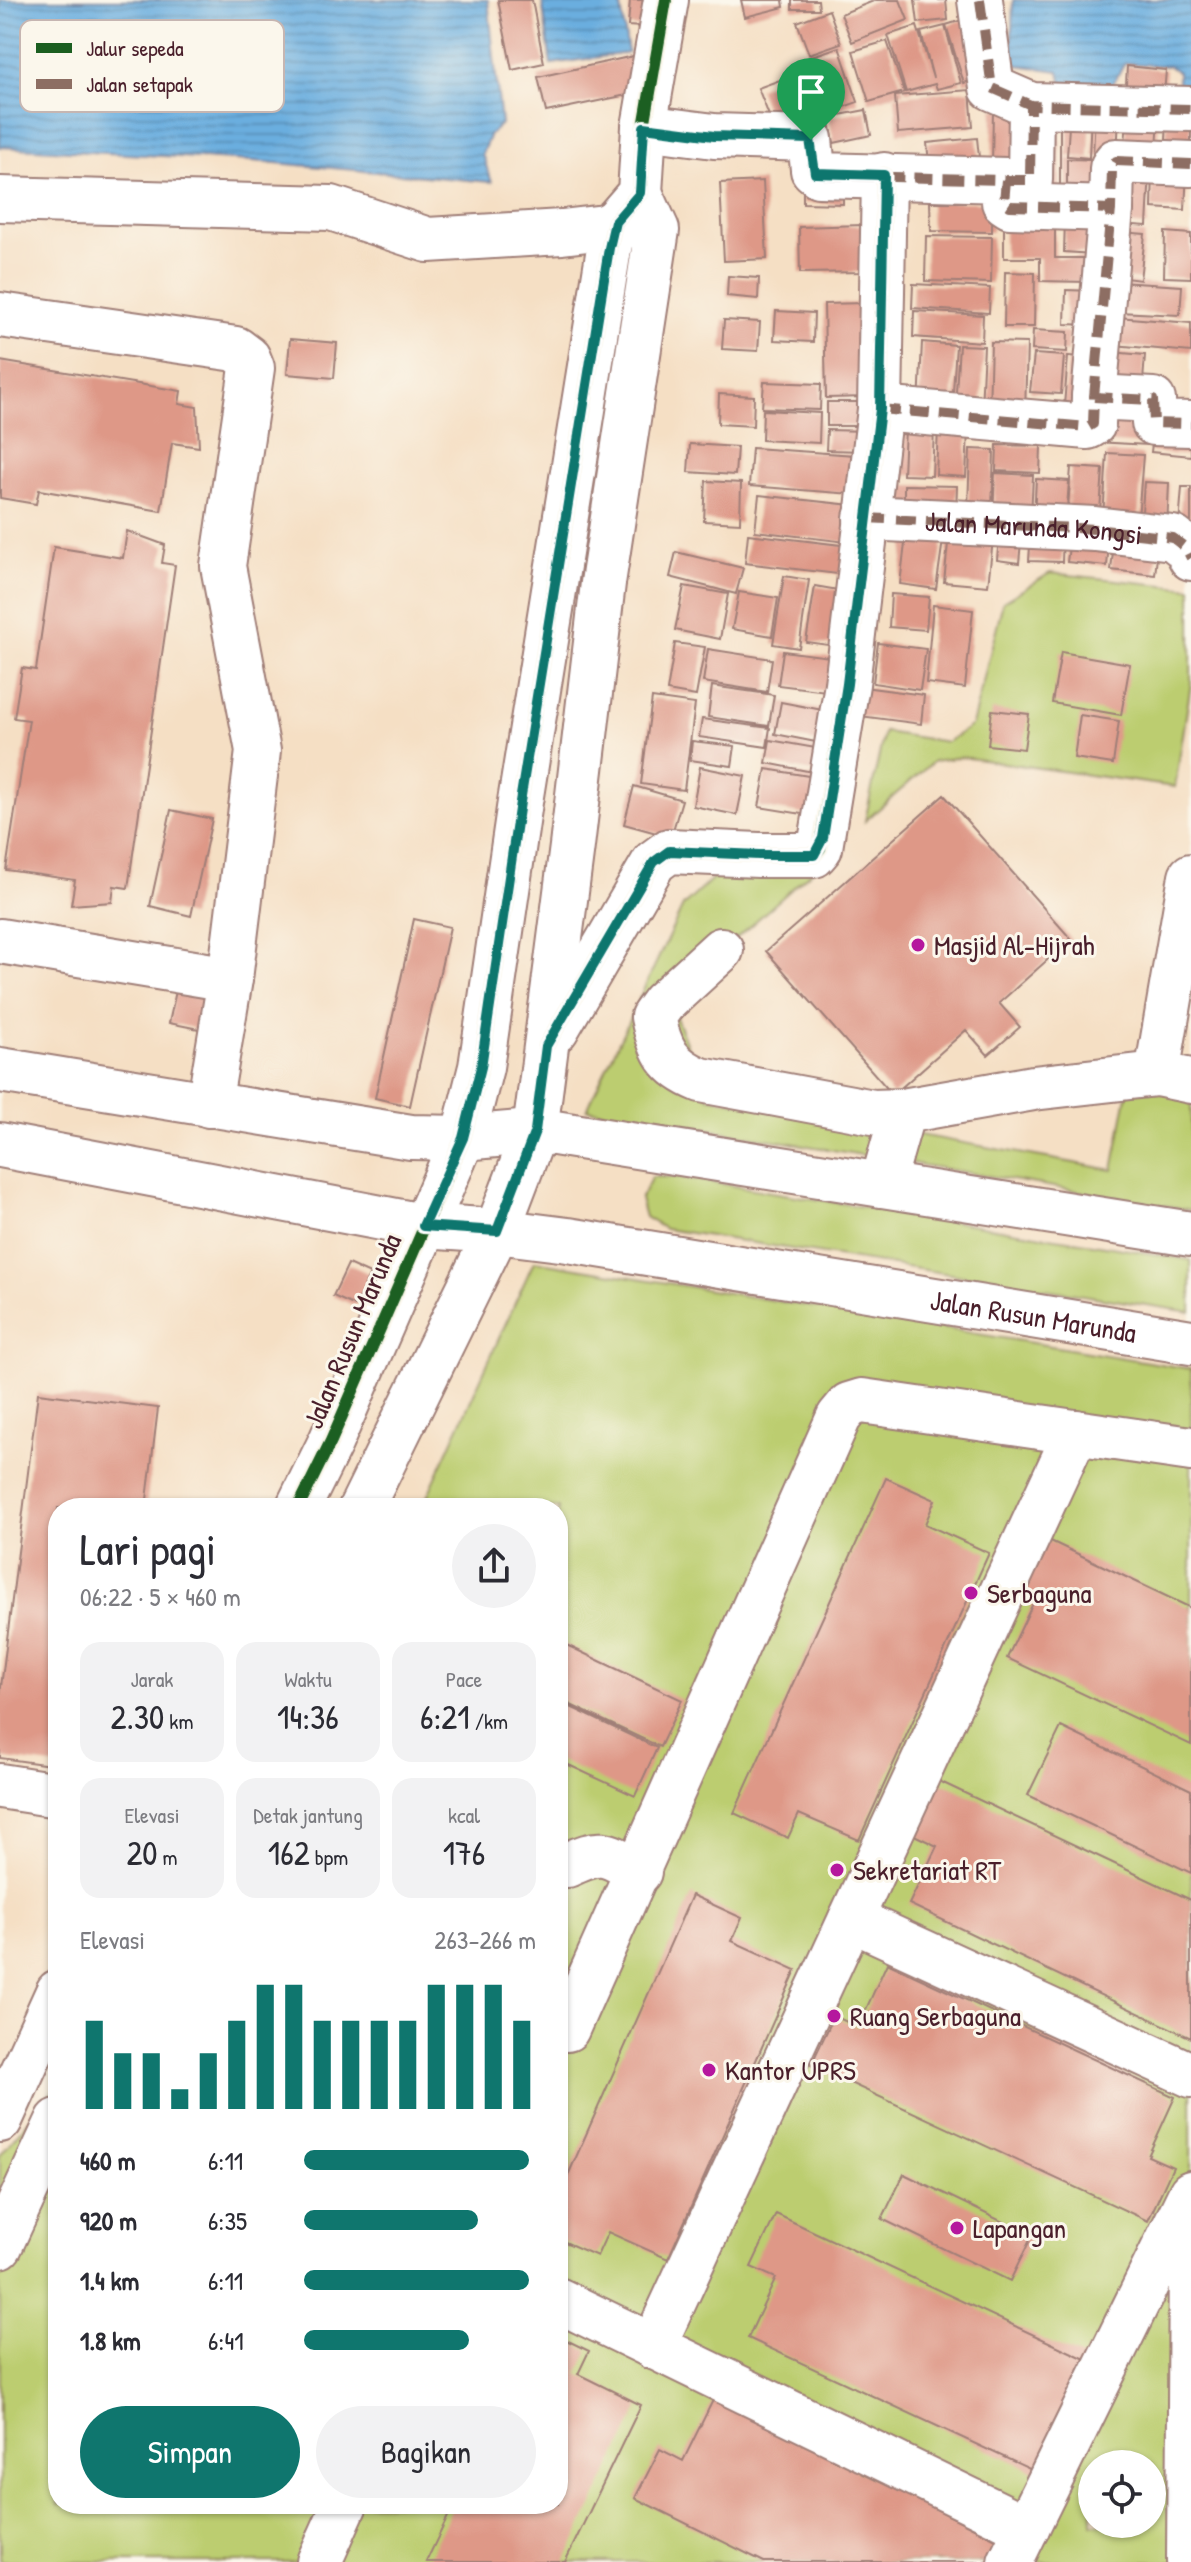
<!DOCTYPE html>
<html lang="id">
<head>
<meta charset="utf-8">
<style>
  body { margin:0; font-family:"Patrick Hand",sans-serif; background:#f2f2f3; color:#2b2b33; height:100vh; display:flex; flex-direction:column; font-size:30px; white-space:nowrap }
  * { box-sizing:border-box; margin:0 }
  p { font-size:26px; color:#7c7c81 }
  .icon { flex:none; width:44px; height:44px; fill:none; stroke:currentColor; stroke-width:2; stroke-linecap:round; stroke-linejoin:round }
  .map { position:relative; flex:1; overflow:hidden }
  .panel { position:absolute; left:48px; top:1498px; width:520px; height:1016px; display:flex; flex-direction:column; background:#fff; border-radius:32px; box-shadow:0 2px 6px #0004 }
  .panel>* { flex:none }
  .tools { position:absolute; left:1078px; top:2450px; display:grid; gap:16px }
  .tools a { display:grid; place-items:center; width:88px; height:88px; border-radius:50%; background:#fff; box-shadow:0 2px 6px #0004; font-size:40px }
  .pin { position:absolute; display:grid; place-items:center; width:68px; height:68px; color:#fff; margin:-82px -34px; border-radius:50% 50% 50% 0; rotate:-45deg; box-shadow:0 0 8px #0007 }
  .pin .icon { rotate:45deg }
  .round { display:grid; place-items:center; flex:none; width:84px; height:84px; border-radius:42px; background:#f2f2f3 }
  .overview { display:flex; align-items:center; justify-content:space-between; height:136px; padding:0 32px }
  h1 { font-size:44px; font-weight:600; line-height:60px }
  .stats { display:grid; grid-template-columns:repeat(3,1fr); gap:12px; height:136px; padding:8px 32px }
  .stats div { display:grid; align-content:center; border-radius:20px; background:#f2f2f3; text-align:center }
  .stats b { font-size:34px; font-weight:600 }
  .stats small { font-size:22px; font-weight:400 }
  .stats p { font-size:22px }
  .chart { height:224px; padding:16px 32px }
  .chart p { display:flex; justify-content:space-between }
  .chart svg { width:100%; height:144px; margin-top:8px; stroke:#0f766e; stroke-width:6 }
  .primary-button { display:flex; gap:16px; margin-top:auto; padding:16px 32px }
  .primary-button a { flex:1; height:92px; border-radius:48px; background:#0f766e; color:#fff; font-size:32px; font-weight:600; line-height:92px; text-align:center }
  .primary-button a+a { background:#f2f2f3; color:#2b2b33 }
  ul { padding:0 32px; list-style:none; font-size:26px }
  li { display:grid; grid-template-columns:128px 96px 1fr; align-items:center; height:60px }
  li i { height:20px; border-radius:10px; background:#0f766e }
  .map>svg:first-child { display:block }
</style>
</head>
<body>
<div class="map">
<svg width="1191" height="2562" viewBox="0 0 1191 2562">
  <defs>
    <pattern id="water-rules" width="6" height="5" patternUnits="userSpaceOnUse" patternTransform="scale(2)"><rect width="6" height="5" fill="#6aaedf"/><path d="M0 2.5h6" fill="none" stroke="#598db5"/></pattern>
  </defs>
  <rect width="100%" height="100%" fill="#fbf7ec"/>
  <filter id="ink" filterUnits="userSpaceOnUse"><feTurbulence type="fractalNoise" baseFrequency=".0125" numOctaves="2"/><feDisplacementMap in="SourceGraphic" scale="16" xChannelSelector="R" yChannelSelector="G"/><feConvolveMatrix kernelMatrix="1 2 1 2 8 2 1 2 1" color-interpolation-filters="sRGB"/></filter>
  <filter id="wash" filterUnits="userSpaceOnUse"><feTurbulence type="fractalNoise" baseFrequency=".006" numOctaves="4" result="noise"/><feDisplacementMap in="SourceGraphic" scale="32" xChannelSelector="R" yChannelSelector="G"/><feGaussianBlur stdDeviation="1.8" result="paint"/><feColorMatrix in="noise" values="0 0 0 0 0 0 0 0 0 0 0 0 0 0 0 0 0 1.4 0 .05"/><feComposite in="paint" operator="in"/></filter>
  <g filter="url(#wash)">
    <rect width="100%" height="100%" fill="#f5dfc4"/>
    <path fill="#bccd70" stroke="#83764e" stroke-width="2" fill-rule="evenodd" d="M1050,573L1191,588V683L1175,787L961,757L934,761L865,821L884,732L947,742L972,725L1003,602Z
      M823,861L731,943L676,1018L708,1097L1113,1170L1129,1085L1191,1094V1210L587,1109L683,906L727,865Z
      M652,1177H679L1191,1260V1312L665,1229L645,1217L640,1199Z
      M534,1261L1191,1369V2562H0V2155L58,2083V2504H558V1508H422ZM1092,2464H1152V2524H1092Z"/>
    <path fill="url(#water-rules)" stroke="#5a6685" stroke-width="2" d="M0,0H488L501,124L490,134L482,154L492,182L253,161L0,147Z
      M542,0H620L628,53L551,64Z
      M1013,0H1191V93H1178V72L1169,66L1125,63L1111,86L1062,85L1059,71L1017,65L1011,59Z"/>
    <g id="blocks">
      <path fill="#de9887" d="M498,0H532L544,63L512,70Z
        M630,0H657L655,28L628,26Z
        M741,0H783L784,7L745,17Z
        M792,0H818L819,9H792Z
        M876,0H900L908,20L852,42L841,14Z
        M915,0H946L948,20L918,23Z
        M829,10L841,43L809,54L797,22Z
        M969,18L986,76L964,83L946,25Z
        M917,26L933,78L921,32L945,26L961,83L937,89L935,84L906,92L888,35Z
        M887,41L904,92L869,102L853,51Z
        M839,47L858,102L827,113L809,57Z
        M638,55L646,91L546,112L538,77Z
        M1127,66L1166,70L1163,107L1125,104Z
        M788,77L806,122L776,133L758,88Z
        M813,84L826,114L809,121L797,91Z
        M970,90L973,127L898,133L895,96Z
        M993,109H1024V167L992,166Z
        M866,110L871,135L834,143L829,117Z
        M1070,112L1091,113L1089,158L1067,156Z
        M1037,113L1060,114V198L1020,183Z
        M1095,113L1119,115L1117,157L1093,156Z
        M1127,119L1159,121L1156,159L1124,156Z
        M1167,122L1191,123V160L1165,158Z
        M977,138L980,167L930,173L927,143Z
        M1067,159L1108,160V195L1067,194Z
        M1124,168L1150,170L1147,226L1120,224Z
        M1153,168L1187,170L1185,210L1152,208Z
        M763,181L767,259L724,261L720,183Z
        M803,181L843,182V204L803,203Z
        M930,202H992V232L931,231Z
        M1004,211H1055V258H1088V282L1040,281V258H1004Z
        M1065,219L1094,220L1093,254L1064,252Z
        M862,225L864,272L800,273L799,227Z
        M1121,232L1145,234L1140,280L1117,277Z
        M1165,232L1191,234V278L1164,277Z
        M926,236L992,237L991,283L925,281Z
        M1005,272L1035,273L1034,327H1004Z
        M728,276L759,278L758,299L727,296Z
        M1119,282L1182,286L1180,315L1118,312Z
        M913,284L990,288L989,313L912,308Z
        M1066,290L1093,291L1092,325L1065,324Z
        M865,303L867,397L826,398L824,304Z
        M776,311L814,313L813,342L774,340Z
        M914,311L983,315L982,342L913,337Z
        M1117,317L1191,323V352L1114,345Z
        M724,320L760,322L758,351L722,349Z
        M1033,330L1068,332L1067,352L1032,350Z
        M290,339L337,343L334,378L287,374Z
        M922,342L956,345L952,408L919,406Z
        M991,342L1027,343L1025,413L989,411Z
        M959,345L984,346L981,409L955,408Z
        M1110,352L1145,355L1142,394L1108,392Z
        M1034,354L1064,356L1061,394L1030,392Z
        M1068,356L1093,358L1088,420L1064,406Z
        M0,361L181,391L179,404L197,407L199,447L172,443L161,511L39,490L36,504L0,498Z
        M764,382L821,384L820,410L762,408Z
        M719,394L754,396L753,426L718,424Z
        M827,402H867V426H827Z
        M1098,405L1149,407L1148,445L1096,442Z
        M763,410L820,413L819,443L762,440Z
        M1154,426L1191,430V456L1151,452Z
        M905,428L934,429L932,476L903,475Z
        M938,428L968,429L966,477L936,475Z
        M827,430L867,431L866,451L826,450Z
        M690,444L737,447L735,475L688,472Z
        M997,445L1041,446L1040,473L996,471Z
        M752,448L855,455L852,494L749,486Z
        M970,449L994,450L992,509H968Z
        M1107,453L1143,455L1138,520L1103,518Z
        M1071,467L1103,469L1100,511L1068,509Z
        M995,473L1033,475L1031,517L993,515Z
        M1036,479L1069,481L1066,521L1034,518Z
        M706,481L741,483L740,523L704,521Z
        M1144,482L1169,483L1167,528L1141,526Z
        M904,485L957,486L956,512L904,510Z
        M1182,487H1191V526L1179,525Z
        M759,495L851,505L846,542L755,531Z
        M1000,527L1022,530L1019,563L997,560Z
        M907,528L944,533L936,589L900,584Z
        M127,531L165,545L162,563L175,565L128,888L114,886L112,902L71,905L75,880L6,870L29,720L14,718L22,668L36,670L54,547L123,558Z
        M1031,532L1063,534L1062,562L1029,561Z
        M748,534L849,546L846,575L745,563Z
        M949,534L993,539L988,586L944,582Z
        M1070,539L1109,543L1107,566L1067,562Z
        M1114,543L1158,548L1155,575L1111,570Z
        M676,552L743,568L736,594L670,577Z
        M784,576L809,580L799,648L773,644Z
        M684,586L728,594L720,639L675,630Z
        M815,586L844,591L835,646L806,642Z
        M739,592L778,598L772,636L732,629Z
        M891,594L929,597L926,630L889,627Z
        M933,605L973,610L965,688L926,683Z
        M675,643L705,647L696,696L667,691Z
        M878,643L926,649L920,690L873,683Z
        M708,649L772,659L767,692L703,682Z
        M783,651L846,659L842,693L778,685Z
        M1061,652L1130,664L1121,715L1052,703Z
        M712,686L774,695L769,726L708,717Z
        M856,686L924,695L921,724L852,715Z
        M652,698L695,704L684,790L641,784Z
        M781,702L838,713L831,745L775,734Z
        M992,710L1029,714L1024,749L988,745Z
        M1080,715L1119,721L1113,764L1074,758Z
        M702,719L770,728L767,747L699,737Z
        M770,740L827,750L823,774L766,763Z
        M692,741L735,746L732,766L690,760Z
        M700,767L745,776L737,815L693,806Z
        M766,769L827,779L808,815L759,807Z
        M634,786L682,800L671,837L624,824Z
        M944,795L1071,939L999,1003L1020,1027L988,1055L966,1030L893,1095L766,951Z
        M171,810L212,819L191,916L150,906Z
        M414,919L450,927L410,1106L375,1098Z
        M176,991L206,998L199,1029L169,1023Z
        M348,1264L370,1274L355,1306L333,1296Z
        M38,1393L158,1408L146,1508H58V1766L0,1758V1695Z
        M886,1478L935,1500L925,1524L989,1553L859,1840L799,1814L788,1838L734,1813Z
        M1036,1534L1191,1608V1745L1007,1658L1035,1599L1011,1587Z
        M558,1641L682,1700L660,1747L558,1699Z
        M558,1701L657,1748L635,1796L558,1760Z
        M1061,1727L1191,1790V1873L1028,1795Z
        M937,1780L1191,1900V2038L909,1904L937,1846L912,1834Z
        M692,1895L742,1918L732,1941L796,1970L668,2259L608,2232L597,2256L558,2239V2198Z
        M887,1963L1175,2097L1148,2156L1173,2167L1148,2221L811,2065L834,2016L858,2027Z
        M904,2174L1032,2236L1010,2281L882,2219Z
        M776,2214L1096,2364L1036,2472L748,2338L776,2278L751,2267Z
        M558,2336L589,2351L578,2374L641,2405L565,2562H426L454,2504H558Z
        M714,2398L998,2540L987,2562H764L635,2498L660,2449L683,2461Z"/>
    </g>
  </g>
  <g filter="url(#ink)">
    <use href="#blocks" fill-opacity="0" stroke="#a07f78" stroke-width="2"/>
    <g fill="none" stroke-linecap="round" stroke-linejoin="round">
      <g stroke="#a07f78" stroke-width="48">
        <g id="minor">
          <path d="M980,0L992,88L1031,105L1191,109"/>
          <path d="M644,127L714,136L810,139L813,170L819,175L1006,180L1004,202L1010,206L1111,209L1112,168L1116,161L1191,164"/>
          <path d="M1006,180H1030L1031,105"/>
          <path d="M0,199L331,208L428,240L562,232L605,227L615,222L639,226"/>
          <path d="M0,315L236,349L248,358L252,368L223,566L258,751L230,979L209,1105"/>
          <path d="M1094,397L1111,209"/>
          <path d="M880,409L1088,427L1093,424L1094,397L1153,400L1154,423L1191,424"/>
          <path d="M866,518L1095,529L1173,538L1186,548L1191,558"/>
          <path d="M1191,876L1157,1074L1191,1081"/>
          <path d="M0,941L230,979"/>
          <path d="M721,950L663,1003L653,1017C660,1050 668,1067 701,1080L873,1112L903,1111"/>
          <path d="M556,1030L654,862L669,851L759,855H814L820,848L847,684L880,409L884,175"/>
          <path d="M0,1070L411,1137L463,1138L542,1131L1191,1234"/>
          <path id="s1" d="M0,1145L423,1226L497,1231L568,1240L1191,1342"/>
          <path d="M882,1185L903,1111L1033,1088L1157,1074"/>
          <path d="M298,1508L331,1441L463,1138L481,1067L520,802L609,248L615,222L640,193L644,127L666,0"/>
          <path d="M361,1508L497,1231L535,1131L572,846L603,583L657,230L640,193"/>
          <path d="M0,1786L58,1795"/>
          <path d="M567,1865C603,1848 606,1853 639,1872"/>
          <path d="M851,1919L1191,2075"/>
          <path d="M558,2025L567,2029L839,1417L849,1405L862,1401L1191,1449"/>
          <path d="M0,2120L58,1992"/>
          <path d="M0,2246L58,2121"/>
          <path d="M558,2300L1027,2528"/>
          <path d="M653,2347L1076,1432"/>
          <path d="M319,2562L345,2504"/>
          <path d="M1010,2562L1191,2193"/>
          <path d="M1189,2562L1191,2252"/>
        </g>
      </g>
      <use href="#minor" stroke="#fff" stroke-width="44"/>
      <g stroke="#8d6e63" stroke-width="10" stroke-dasharray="20 10" stroke-linecap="butt">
        <path d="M980,0L992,88L1031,105L1191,109"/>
        <path d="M644,127L714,136L810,139L813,170L819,175L1006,180L1004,202L1010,206L1111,209L1112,168L1116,161L1191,164"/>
        <path d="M1006,180H1030L1031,105"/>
        <path d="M1094,397L1111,209"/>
        <path d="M880,409L1088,427L1093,424L1094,397L1153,400L1154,423L1191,424"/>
        <path id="s2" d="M866,518L1095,529L1173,538L1186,548L1191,558"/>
      </g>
      <g stroke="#fbf7ec" stroke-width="17">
        <path id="cycleway" d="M546,1046L654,862L669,851L759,855H814L820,848L847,684L880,409L884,175
          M298,1508L331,1441L463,1138L481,1067L520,802L609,248L615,222L640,193L644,127L666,0"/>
      </g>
      <use href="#cycleway" stroke="#1b5e20" stroke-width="12"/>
    </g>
  </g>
  <g fill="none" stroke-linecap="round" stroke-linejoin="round" filter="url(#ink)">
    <g stroke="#fff" stroke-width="16">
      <path id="route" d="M644,127L714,136L810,139L815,173L884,175L880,409L847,684L823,838L814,855H759L669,851L654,862L546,1046L535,1131L497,1231L423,1226L463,1138L481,1067L520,802L609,248L615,222L640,193Z"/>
    </g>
    <use href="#route" stroke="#0f766e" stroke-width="10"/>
  </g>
  <g fill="#b5179e" stroke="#fbf7ec" stroke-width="3">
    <circle cx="918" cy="945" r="8"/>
    <circle cx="971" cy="1593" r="8"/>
    <circle cx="837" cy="1870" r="8"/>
    <circle cx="834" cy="2016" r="8"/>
    <circle cx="709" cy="2070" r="8"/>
    <circle cx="957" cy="2228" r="8"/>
  </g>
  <g text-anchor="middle" stroke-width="6" stroke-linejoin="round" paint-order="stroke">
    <g font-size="28" fill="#4a1f2b" stroke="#fbf7ec">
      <text dy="10" stroke="none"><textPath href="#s2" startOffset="168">Jalan Marunda Kongsi</textPath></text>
      <text dy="10" stroke="none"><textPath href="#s1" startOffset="1048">Jalan Rusun Marunda</textPath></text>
      <text transform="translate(352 1331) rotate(-67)" y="10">Jalan Rusun Marunda</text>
    </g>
    <g font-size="28" fill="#4a1f2b" stroke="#fbf7ec" text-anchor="start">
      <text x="934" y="955">Masjid Al-Hijrah</text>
      <text x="987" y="1603">Serbaguna</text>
      <text x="853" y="1880">Sekretariat RT</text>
      <text x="850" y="2026">Ruang Serbaguna</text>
      <text x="725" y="2080">Kantor UPRS</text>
      <text x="973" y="2238">Lapangan</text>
    </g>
  </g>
  <rect x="20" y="20" width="264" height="92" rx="12" fill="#fbf7ec" stroke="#c6b6b2" stroke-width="2"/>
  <rect x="36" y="43" width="36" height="10" fill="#1b5e20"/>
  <rect x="36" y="79" width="36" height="10" fill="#8d6e63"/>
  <g font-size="22" fill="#4a1f2b">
    <text x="86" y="56">Jalur sepeda</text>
    <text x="86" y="92">Jalan setapak</text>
  </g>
</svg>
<div class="tools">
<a><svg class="icon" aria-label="locate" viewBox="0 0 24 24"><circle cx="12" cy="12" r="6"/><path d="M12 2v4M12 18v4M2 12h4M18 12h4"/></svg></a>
</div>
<div class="pin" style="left:811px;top:140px;background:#1e9e55"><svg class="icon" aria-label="arrive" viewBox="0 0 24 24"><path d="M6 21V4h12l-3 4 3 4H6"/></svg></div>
<section class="panel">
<div class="overview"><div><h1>Lari pagi</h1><p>06:22 · 5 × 460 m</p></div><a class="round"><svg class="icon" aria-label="share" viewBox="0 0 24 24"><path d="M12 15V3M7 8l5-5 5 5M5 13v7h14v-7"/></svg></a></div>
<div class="stats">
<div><p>Jarak</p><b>2.30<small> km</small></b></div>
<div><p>Waktu</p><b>14:36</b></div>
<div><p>Pace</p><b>6:21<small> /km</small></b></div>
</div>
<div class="stats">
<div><p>Elevasi</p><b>20<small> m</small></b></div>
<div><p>Detak jantung</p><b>162<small> bpm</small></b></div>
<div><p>kcal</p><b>176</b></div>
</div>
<div class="chart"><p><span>Elevasi</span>263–266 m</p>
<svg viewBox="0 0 160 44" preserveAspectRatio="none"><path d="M5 44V17M15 44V27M25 44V27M35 44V38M45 44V27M55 44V17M65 44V6M75 44V6M85 44V17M95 44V17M105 44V17M115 44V17M125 44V6M135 44V6M145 44V6M155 44V17"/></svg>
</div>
<ul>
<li><b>460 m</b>6:11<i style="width:97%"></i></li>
<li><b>920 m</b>6:35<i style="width:75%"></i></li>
<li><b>1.4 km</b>6:11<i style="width:97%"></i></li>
<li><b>1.8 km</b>6:41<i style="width:71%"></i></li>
</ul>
<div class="primary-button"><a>Simpan</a><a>Bagikan</a></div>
</section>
</div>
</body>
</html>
